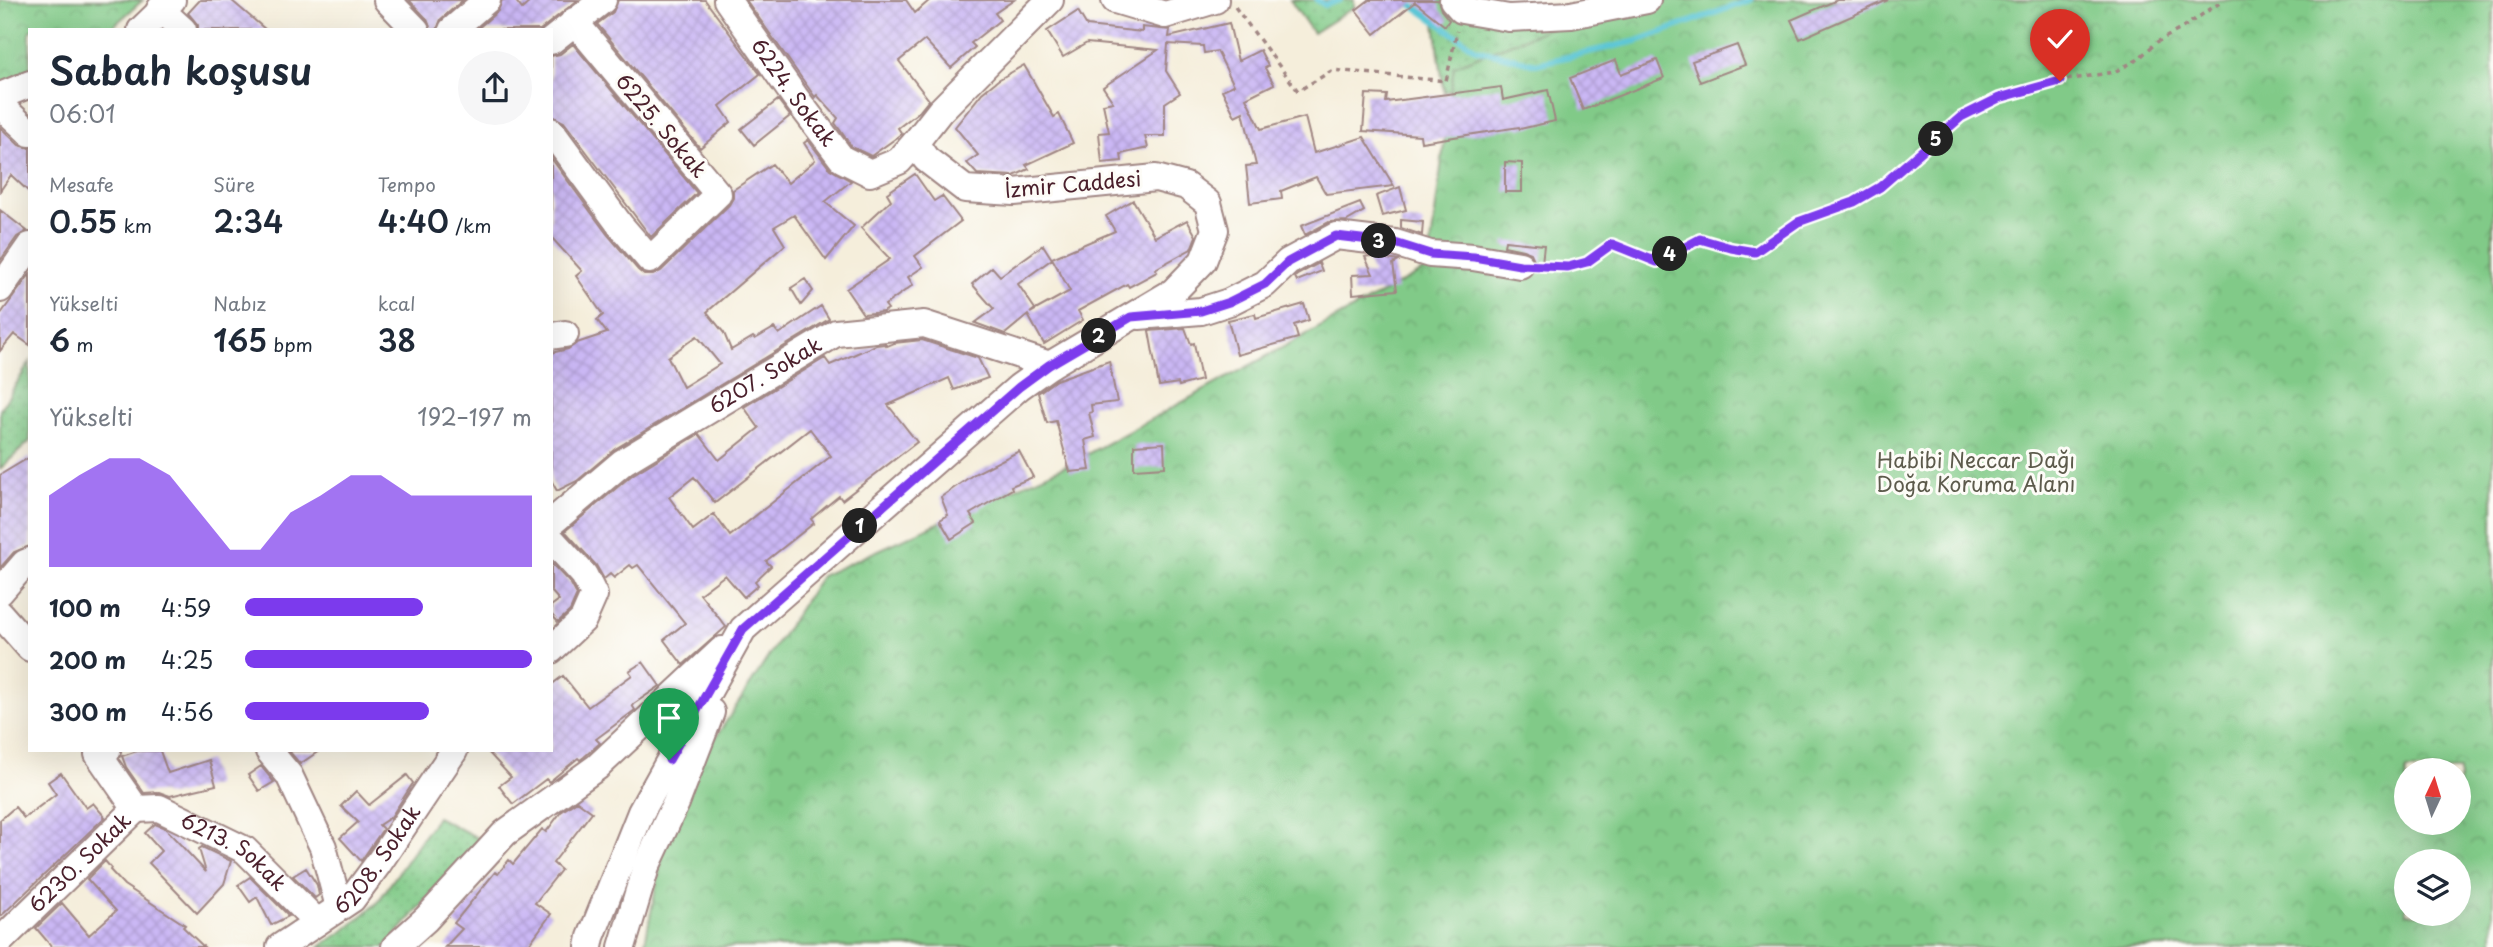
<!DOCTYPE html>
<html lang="tr">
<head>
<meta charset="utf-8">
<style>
  body { margin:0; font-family:"Playpen Sans",sans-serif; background:#f6f6f7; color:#1f2937; height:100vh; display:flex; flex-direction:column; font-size:26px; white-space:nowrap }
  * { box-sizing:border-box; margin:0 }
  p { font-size:23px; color:#747a83 }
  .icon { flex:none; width:38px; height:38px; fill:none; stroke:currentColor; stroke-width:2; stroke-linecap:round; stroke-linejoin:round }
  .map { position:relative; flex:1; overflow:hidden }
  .side { position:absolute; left:28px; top:28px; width:525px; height:724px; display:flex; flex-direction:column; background:#fff; border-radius:0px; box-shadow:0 7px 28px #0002 }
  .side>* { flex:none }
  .needle { width:46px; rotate:4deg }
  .fabs { position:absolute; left:2394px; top:758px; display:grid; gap:14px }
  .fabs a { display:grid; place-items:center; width:77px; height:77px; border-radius:50%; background:#fff; box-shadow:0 7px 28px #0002; font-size:35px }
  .pin { position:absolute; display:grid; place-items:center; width:60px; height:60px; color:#fff; margin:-72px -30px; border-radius:50% 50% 50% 0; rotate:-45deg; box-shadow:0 0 7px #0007 }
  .pin .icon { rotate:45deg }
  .km { position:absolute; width:35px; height:35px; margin:-18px; border-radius:50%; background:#222; color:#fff; font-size:19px; line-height:35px; text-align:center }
  .round { display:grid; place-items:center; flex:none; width:74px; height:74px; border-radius:37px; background:#f6f6f7 }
  .overview { display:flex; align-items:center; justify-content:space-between; height:119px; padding:0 21px }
  h1 { font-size:38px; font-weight:600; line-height:52px }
  .figures { display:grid; grid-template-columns:repeat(3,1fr); gap:10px; height:119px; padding:7px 21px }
  .figures div { display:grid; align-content:center }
  .figures b { font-size:30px; font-weight:600 }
  .figures small { font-size:19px; font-weight:400 }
  .figures p { font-size:19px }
  .chart { height:196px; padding:14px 21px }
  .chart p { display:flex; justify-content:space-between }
  .chart svg { width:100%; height:126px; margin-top:7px; fill:#7c3aed; opacity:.7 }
  ul { padding:0 21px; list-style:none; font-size:23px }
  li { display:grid; grid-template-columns:112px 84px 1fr; align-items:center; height:52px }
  li i { height:18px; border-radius:9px; background:#7c3aed }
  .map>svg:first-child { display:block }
</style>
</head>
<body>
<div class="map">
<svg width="2493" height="947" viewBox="0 0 2493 947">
  <defs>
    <pattern id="grass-dots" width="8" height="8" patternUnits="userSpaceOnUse" patternTransform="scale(1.75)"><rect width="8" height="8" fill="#81ca88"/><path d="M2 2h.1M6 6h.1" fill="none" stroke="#71ad76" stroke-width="1.8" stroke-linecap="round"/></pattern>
    <pattern id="park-crowns" width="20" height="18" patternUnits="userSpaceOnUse" patternTransform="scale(1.75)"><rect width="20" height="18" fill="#81ca88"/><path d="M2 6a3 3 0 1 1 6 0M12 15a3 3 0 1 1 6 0" fill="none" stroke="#71ad76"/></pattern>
    <pattern id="building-cross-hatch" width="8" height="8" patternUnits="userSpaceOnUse" patternTransform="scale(1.75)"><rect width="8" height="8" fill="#cab7f4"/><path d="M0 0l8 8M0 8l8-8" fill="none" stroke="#af9dd1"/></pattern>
  </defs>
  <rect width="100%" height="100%" fill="#fdfcf7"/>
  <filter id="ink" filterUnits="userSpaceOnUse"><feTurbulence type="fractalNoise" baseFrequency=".0143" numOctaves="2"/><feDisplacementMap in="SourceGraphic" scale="14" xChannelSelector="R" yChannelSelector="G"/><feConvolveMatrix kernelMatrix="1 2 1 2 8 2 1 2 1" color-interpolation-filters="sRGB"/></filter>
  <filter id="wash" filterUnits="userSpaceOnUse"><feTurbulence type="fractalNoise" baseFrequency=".00686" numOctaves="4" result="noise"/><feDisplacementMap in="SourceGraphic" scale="28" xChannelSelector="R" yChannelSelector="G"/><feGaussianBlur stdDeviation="1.57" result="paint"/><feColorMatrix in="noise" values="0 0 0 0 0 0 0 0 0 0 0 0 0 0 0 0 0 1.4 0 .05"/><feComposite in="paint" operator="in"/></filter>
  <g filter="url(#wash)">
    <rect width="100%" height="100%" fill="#f5eedb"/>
    <path fill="url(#grass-dots)" stroke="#66745a" stroke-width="2" d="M1290,0H1354V7L1313,33Z
      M1432,0H1459L1656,47L1444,92Z
      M30,362V441L0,469V410Z
      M437,817L480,839L385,947H319L344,931L377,903Z"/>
    <path fill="url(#park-crowns)" stroke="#66745a" stroke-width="2" fill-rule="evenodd" d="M0,0H143L109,30H30V75L0,87Z
      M1620,0H2493V947H644L673,803L821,576L1069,464L1428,268L1454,66ZM2406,770H2459V822H2406ZM2406,861H2459V914H2406Z"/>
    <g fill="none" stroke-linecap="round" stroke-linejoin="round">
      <path stroke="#5cc6d6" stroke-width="6" d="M1317,0L1325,5L1340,0
        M1405,0L1476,49L1536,64L1637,41L1751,0"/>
    </g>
    <g id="blocks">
      <path fill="url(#building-cross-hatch)" fill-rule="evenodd" d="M200,0H231L266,30H198V25L188,13Z
        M409,0H463L441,19L437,30H431L427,19Z
        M502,0H515L522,9L532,0H578L540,30H476L498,11Z
        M618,0H705L760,74L720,106L731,122L700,148L597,24L613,12Z
        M746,0H906L915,13L930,0H1014L995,13L1000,20L971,43L975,47L951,68L925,40L899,61L929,100L920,111L898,128L902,134L871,156L852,147L835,123L838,118L817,95L815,97Z
        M1369,0H1438L1441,10L1449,20L1445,26L1415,2L1375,34L1356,10Z
        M1837,0H1888L1800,39L1791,20Z
        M1078,11L1087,26L1142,32V27L1170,30L1169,37L1229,23L1238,61L1260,50L1268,66L1265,68L1274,84L1246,98L1261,129L1305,117L1314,153L1364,137L1394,186L1326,194L1316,177L1281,191L1282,199L1250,203L1246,166L1256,165L1243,112L1235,116L1222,90L1234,85L1217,51L1204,53L1203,46L1168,44L1166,71L1180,93L1165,103V136H1145L1148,148L1121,154L1122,161L1102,163L1099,133L1109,132L1103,104L1113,102L1103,87L1158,50L1087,43L1063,57L1047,31Z
        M573,44L697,193L651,237L564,122L551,116V56L560,54Z
        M1737,45L1745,65L1700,82L1692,61Z
        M1616,60L1621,74L1657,60L1664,78L1583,110L1570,78Z
        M1024,65L1054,117L1059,114L1073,143L1026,165L1029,169L1014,176L977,174L967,163L978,155L955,127L982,93L998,80Z
        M1501,87L1503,100L1548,90L1555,121L1520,129L1519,127L1421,142L1420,135L1363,131L1366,94L1387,95L1386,102Z
        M778,100L790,116L754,145L741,129Z
        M0,127L19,145L30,148V193L11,175L0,191Z
        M808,140L830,169L851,181L825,202L854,226L826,260L794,215L774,227L785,245L707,312L724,333L731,350L753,337L755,339L774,328L779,334L821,306L829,319L615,449L577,481L557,491L551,480V353L568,349L577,343L607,333L597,320L603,315L576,276L582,271L551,237V158L607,234L638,270L644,275H653L661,271L729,205L733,198V190L772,164L788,183L815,160L804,143ZM697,336L720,364L683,387L668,357Z
        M1505,162L1522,163V192H1505Z
        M915,174L934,201L942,196L961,221L915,256L923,267L908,277L913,285L885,305L888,309L883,312L863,314L846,289L890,259L861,228L891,200L887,193Z
        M1400,187L1406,210L1382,216L1376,196Z
        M1133,200L1155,237L1187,220L1196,236L1191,249L1155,269L1157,272L1129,287L1127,284L1078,311L1083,320L1044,344L1028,315L1005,334L975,323L994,309L972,284L992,267L1000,276L1043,245L1052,259L1018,284L1035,309L1030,313L1070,291L1052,258L1115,231L1106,216Z
        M1360,203L1364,211L1347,221L1329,222L1305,235L1301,226Z
        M0,210L27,231L17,237L0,261Z
        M1401,220L1423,222L1422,235L1401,228Z
        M1505,241L1544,245L1542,263L1535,262L1531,253L1523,250L1504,246Z
        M1369,256L1399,261L1393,264L1397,290L1353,294L1352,275L1373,274L1365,257Z
        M1319,263L1322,271L1297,281L1295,277L1297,275Z
        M30,274V345L14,334L0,351V315Z
        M805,279L813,291L801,305L791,288Z
        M1304,304L1309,320L1294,325L1298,338L1237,355L1228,320L1255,314L1256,318Z
        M1185,328L1191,344L1194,343L1201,380L1179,386L1178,383L1159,386L1149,331Z
        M922,340L978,358L988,378L954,390L949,378L888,405L917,442L842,500L839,496L811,519L814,523L766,561L771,566L755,581L758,585L744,597L725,575L700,594L726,627L683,665L664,640L685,623L638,565L633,568L630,565L614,578L610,574L604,579L596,565L565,531L632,475L699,434L719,460L759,428L744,407L825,358L830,365L876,345L885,344L887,346L894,343ZM810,429L831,456L730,536L714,514L693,530L669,497L694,477L715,503Z
        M1109,361L1117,402L1091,405L1092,412L1089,413L1095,437L1085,440L1090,470L1070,472L1056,421L1047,423L1038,393L1056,380Z
        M1164,443L1165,467L1134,469V445Z
        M1019,451L1033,477L1011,486L1012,489L970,514L976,523L951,539L940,520L948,515L941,497L974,474Z
        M30,457V546L14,552L0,568V475Z
        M551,563L571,584L577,595L570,611L558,622L551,614V606L559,600L551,591Z
        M643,662L660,686L632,705L635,710L596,739L600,743L584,757L580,760L578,758L549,782L546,779L513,804L499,786L511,777L487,751H551V685L563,676L588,707L632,675L629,671Z
        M137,751H160L168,773L209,760L216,785L170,796L159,792L144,793L126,767L122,756Z
        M289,751H319L300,764Z
        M261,766L274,782L259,791L248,775Z
        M61,773L86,808L93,803L105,817L0,917V820L15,807L24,818L56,794L48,782Z
        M407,775L413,783L391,817L379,825L383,829L361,861L340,838L358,822L341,806L356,791L369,805Z
        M577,801L592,812L553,863L561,870L535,903L551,914L527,947H445L462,929L454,923L495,872L498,874L509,860L513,864L542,829L546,832L561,812Z
        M155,824L165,828L206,872L199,849L202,847L231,861L224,884L197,913L149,863L161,851L145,833Z
        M105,861L111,868L110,870L124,885L185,925L183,927L204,947H52L36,928L62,903L89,935L116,911L87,879Z
        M306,868L317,885L319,895L315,898L293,876Z
        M250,877L289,916L271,925L257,897L250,902L238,885Z"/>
    </g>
  </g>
  <g filter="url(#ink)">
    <use href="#blocks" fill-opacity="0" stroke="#a08683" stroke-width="2"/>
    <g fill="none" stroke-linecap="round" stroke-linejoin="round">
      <g stroke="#a08683" stroke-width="30">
        <g id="minor">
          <path d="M387,0L416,30"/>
          <path id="s1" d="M727,0L795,97L842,159L870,173L899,161L915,143"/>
          <path d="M1115,0L1165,15L1215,0"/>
          <path d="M1453,0L1462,10L1509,18L1571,15L1647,0"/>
          <path d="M160,9L183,30"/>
          <path d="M141,30L172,0"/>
          <path d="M452,30L487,0"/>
          <path d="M551,41L603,0"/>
          <path d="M0,96L30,84"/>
          <path d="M0,105L30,133"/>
          <path d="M551,131L620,225L650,260L718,194L574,21"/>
          <path d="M0,289L30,246"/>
          <path d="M1139,316L1201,311L1229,302L1265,284L1288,262L1336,236L1395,243L1430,254L1473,257L1520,265"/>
          <path d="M551,336L565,334"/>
          <path id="s2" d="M551,523L623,462L836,333L924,324L1050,365"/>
          <path d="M551,539L584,575L594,595L583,620L551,650"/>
          <path d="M0,592L25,563L30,561"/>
          <path d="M0,614L30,648"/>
          <path d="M107,751L98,754L136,809"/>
          <path d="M269,751L289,775L323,847L339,907"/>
          <path id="s3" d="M136,809L159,808L245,850L317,922"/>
          <path id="s4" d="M0,941L136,809"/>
          <path id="s5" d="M280,947L352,899L378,864L454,751"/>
          <path d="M395,947L426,919L505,833L597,767L722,650"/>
          <path d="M589,947L591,937L641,812L743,629L1019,387L1050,365L1173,292L1203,261L1215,230L1208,203L1186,186L1156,178L1014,192L965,189L926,159L915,143L940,111L1050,0"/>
          <path d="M622,947L646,867L676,803L711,712"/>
        </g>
      </g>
      <path stroke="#a08683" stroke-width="3.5" stroke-dasharray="5 5" stroke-linecap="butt" d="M1235,7L1298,91L1333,70L1446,81L1457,31
        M1543,266C1578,267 1584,264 1612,244L1656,262L1700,239L1732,248L1755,252L1798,222L1854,202L1880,187L1961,117L1999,98L2060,81L2114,72L2137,60L2157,42L2179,30L2224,0"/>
      <use href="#minor" stroke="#fff" stroke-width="26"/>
    </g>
  </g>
  <g fill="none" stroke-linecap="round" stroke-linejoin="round" filter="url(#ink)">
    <g stroke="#fff" stroke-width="14">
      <path id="route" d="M669,760L743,629L1019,387L1049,365L1131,317L1201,311L1229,302L1265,284L1288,262L1336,236L1395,243L1430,254L1474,257L1520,265L1568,267L1587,262L1612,244L1657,262L1700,239L1731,248L1755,252L1798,222L1854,202L1880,187L1961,117L1999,98L2060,81"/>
    </g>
    <use href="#route" stroke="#7c3aed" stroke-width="9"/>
  </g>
  <g text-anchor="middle" stroke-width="6" stroke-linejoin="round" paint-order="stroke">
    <g font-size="21" fill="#4a1f2b" stroke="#fdfcf7">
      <text dy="7" stroke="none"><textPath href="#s1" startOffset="114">6224. Sokak</textPath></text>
      <text transform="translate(661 126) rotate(50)" y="7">6225. Sokak</text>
      <text transform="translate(1073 185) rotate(-5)" y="7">İzmir Caddesi</text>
      <text dy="7" stroke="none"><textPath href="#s2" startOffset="261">6207. Sokak</textPath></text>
      <text dy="7" stroke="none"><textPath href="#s3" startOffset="110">6213. Sokak</textPath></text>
      <text dy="7" stroke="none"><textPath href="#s5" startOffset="133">6208. Sokak</textPath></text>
      <text dy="7" stroke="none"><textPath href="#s4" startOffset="112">6230. Sokak</textPath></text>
    </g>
    <g font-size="21" fill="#5d5b4c" stroke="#fdfcf7">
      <text x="1976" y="468">Habibi Neccar Dağı<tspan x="1976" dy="24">Doğa Koruma Alanı</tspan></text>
    </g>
  </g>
</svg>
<div class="fabs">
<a><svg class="needle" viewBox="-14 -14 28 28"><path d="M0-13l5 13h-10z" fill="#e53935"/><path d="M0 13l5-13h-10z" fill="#747a83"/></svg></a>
<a><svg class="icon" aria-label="layers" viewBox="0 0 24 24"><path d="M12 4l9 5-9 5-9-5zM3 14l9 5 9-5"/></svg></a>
</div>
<div class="pin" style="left:669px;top:760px;background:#1e9e55"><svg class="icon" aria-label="arrive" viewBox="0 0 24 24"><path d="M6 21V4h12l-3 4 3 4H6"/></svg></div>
<div class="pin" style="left:2060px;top:81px;background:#d93025"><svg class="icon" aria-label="check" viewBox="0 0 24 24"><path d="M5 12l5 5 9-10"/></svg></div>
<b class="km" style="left:860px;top:526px">1</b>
<b class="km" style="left:1099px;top:336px">2</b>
<b class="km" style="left:1379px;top:241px">3</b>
<b class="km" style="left:1670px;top:254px">4</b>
<b class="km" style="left:1936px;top:139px">5</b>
<section class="side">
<div class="overview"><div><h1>Sabah koşusu</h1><p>06:01</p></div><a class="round"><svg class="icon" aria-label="share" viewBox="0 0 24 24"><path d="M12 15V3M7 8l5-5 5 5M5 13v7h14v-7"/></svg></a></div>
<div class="figures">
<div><p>Mesafe</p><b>0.55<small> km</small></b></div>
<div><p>Süre</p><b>2:34</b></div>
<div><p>Tempo</p><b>4:40<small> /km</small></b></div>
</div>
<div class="figures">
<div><p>Yükselti</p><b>6<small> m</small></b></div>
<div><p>Nabız</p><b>165<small> bpm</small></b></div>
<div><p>kcal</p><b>38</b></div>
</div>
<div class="chart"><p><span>Yükselti</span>192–197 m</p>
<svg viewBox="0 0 160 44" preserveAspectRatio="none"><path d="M0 44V19L10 12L20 6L30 6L40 12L50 25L60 38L70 38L80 25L90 19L100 12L110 12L120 19L130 19L140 19L150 19L160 19V44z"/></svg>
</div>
<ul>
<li><b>100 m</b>4:59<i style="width:62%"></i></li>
<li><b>200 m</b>4:25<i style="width:100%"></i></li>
<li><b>300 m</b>4:56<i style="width:64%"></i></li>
</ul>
</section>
</div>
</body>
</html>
